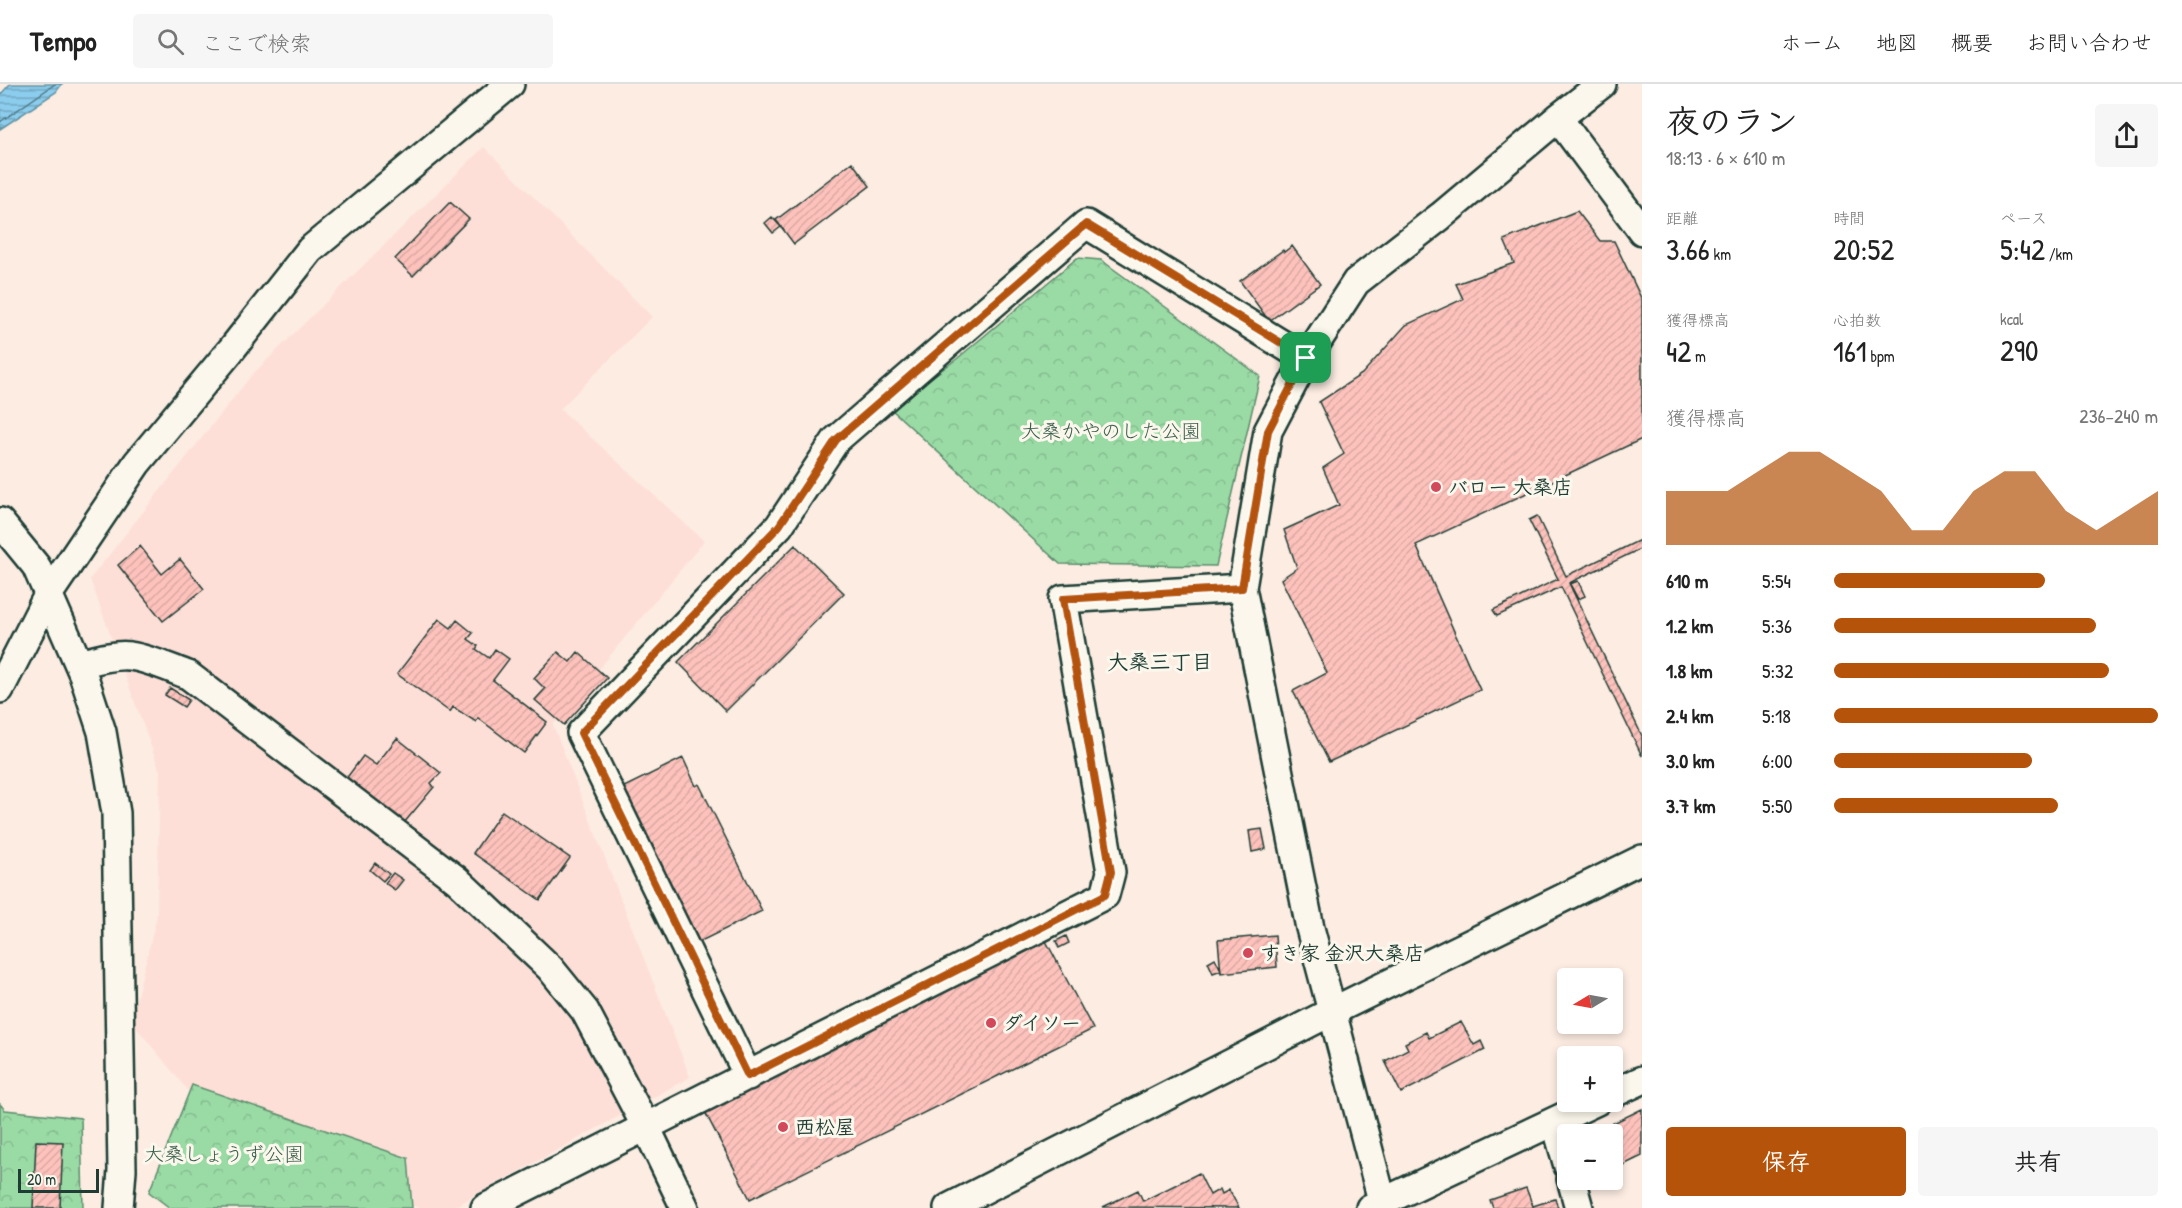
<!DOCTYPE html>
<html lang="ja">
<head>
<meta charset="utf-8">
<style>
  body { margin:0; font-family:"Patrick Hand","Klee One",sans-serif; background:#f6f6f6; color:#222; height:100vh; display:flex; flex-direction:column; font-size:22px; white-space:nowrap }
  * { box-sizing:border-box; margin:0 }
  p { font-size:20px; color:#767676 }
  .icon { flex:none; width:33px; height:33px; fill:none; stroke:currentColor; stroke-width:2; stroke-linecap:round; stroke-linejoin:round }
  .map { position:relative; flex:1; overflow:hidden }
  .sheet { display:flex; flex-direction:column; background:#fff; width:540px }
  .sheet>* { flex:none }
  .needle { width:39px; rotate:260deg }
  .tools { position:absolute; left:1557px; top:884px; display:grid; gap:12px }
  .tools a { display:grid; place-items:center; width:66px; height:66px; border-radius:6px; background:#fff; box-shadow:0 3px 9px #0003; font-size:30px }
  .scale { position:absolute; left:18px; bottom:15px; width:81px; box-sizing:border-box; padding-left:6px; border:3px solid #1f3d34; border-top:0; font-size:16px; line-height:21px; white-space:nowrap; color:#1f3d34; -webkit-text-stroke:4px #fbf7ec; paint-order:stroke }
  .pin { position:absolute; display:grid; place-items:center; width:51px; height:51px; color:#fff; margin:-26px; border-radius:12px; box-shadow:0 3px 9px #0006 }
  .round { display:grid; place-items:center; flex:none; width:63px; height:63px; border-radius:6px; background:#f6f6f6 }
  .overview { display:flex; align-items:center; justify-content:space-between; height:102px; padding:0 24px }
  h1 { font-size:33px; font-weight:600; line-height:45px }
  .metrics { display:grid; grid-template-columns:repeat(3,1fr); gap:9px; height:102px; padding:6px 24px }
  .metrics div { display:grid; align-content:center }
  .metrics b { font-size:30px; font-weight:600 }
  .metrics small { font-size:16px; font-weight:400 }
  .metrics p { font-size:16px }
  .chart { height:168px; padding:12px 24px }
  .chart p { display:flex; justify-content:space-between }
  .chart svg { width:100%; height:108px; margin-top:6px; fill:#b45309; opacity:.7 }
  .primary-button { display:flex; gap:12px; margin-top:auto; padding:12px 24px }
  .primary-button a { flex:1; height:69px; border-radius:6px; background:#b45309; color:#fff; font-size:24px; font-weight:600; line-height:69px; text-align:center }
  .primary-button a+a { background:#f6f6f6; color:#222 }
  ul { padding:0 24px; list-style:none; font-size:20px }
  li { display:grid; grid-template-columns:96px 72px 1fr; align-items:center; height:45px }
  li i { height:15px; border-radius:8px; background:#b45309 }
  header { display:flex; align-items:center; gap:36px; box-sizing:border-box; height:84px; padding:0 30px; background:#fff; border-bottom:2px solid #e0e0e0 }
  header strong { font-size:28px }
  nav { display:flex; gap:33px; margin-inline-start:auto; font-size:21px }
  .search { width:420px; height:54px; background:#f6f6f6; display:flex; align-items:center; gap:15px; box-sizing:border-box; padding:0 21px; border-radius:6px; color:#767676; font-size:22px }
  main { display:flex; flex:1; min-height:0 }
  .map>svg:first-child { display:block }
</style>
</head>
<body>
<header>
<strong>Tempo</strong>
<div class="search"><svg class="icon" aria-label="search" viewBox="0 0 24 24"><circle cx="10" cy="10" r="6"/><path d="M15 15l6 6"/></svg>ここで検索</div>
<nav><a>ホーム</a><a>地図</a><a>概要</a><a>お問い合わせ</a></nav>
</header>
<main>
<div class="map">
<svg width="1642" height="1124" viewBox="0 0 1642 1124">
  <defs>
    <pattern id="forest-crowns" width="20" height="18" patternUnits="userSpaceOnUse" patternTransform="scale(1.5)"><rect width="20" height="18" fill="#9adba5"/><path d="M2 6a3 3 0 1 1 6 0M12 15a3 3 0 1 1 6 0" fill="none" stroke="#84bd8f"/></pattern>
    <pattern id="water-rules" width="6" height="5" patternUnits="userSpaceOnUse" patternTransform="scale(1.5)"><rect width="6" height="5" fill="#8ccced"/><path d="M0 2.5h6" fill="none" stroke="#72a7c1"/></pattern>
    <pattern id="building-hatch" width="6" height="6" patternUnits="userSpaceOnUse" patternTransform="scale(1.5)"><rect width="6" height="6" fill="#fec2bc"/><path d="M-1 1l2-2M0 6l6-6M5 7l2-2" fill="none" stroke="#d9a8a2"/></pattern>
  </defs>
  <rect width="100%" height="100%" fill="#fcece2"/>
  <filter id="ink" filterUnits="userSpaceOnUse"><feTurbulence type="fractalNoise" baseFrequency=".0167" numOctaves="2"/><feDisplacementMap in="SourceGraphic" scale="12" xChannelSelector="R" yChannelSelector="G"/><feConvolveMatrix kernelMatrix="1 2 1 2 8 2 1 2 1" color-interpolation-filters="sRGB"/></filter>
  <g filter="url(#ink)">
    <path fill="#fddfd7" d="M484,63L652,233L560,325L704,457L553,641L690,993L452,1124H419L214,1038L131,937L157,832L160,687L90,495L251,292Z"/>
    <path fill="url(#forest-crowns)" stroke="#5c8c6c" stroke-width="1.5" d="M1077,174L1101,176L1260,292L1216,482L1060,480L890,324L958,274Z
      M192,1001L408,1074L412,1124H170L149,1108Z
      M0,1020L5,1026L81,1034L83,1124H0Z"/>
    <path fill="url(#water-rules)" stroke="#6093a3" stroke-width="1.5" d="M10,0H62L56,8L0,45V11Z"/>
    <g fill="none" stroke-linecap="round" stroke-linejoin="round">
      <path stroke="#4b767e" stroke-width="1.5" d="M0,38L55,0"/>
    </g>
    <path fill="url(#building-hatch)" stroke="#1f3d34" stroke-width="1.5" d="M852,78L870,102L794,160L776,136Z
      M450,118L469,135L413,192L395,175Z
      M1577,127L1600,157H1614L1642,216V355L1416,461L1480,606L1329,678L1293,607L1327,589L1281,495L1297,484L1284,446L1339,421L1323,384L1344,370L1319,318L1362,290L1406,241L1463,215L1456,200L1514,179L1504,156Z
      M772,133L781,143L773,149L765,139Z
      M1292,162L1320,200L1269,237L1240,197L1283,166L1284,168Z
      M1537,432L1566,492L1642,455V464L1569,499L1642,652V672L1561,503L1497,532L1493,526L1558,495L1529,436Z
      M795,461L844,509L726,627L678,578Z
      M140,462L162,490L180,475L204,505L163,537L118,481Z
      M1578,497L1585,512L1578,515L1570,500Z
      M439,535L451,544L457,536L473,549L468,555L478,562L476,565L489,574L495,565L509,575L493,596L547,638L524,669L478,634L476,638L453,623L450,628L397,590Z
      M558,568L570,578L578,568L607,594L564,641L535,616L545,605L534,594Z
      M170,604L189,616L184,623L165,611Z
      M397,654L441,689L431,699L434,703L404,739L345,696L363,672L376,681Z
      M683,674L696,702L699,700L762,827L699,858L622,704Z
      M502,727L570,774L540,816L473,769Z
      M1262,745L1266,765L1252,768L1249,747Z
      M375,779L389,790L383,797L370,786Z
      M393,789L403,796L395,806L385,799Z
      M1275,851L1277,883L1221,889L1218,856Z
      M1066,852L1069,859L1059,864L1056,857Z
      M1046,857L1093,945L750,1115L703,1024Z
      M1215,874L1221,886L1213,889L1208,878Z
      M1461,938L1474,961L1481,957L1485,966L1401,1009L1385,977L1408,965L1405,959L1426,948L1429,954Z
      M1642,1025V1072L1613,1086L1612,1050H1596L1595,1048Z
      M36,1057L63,1058L60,1124H33Z
      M1199,1089L1210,1111L1220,1105L1222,1110L1229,1106L1239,1124L1103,1123L1138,1106L1143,1117Z
      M1526,1104L1533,1122L1555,1115L1558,1124H1493L1490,1116Z"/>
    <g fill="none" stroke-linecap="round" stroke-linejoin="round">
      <g stroke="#1f3d34" stroke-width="32">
        <path id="minor" d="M1558,34L1602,0
          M0,438L36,482L83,590L102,648L116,729L122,1086L119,1124
          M1242,504L1268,347L1306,275L1356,198L1441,132L1558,34L1642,147
          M79,580C95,576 114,570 130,572C150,575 169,584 188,591L457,796L550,884L585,927L646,1043L685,1124
          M0,605L48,511L137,379L231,266L310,166L510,0
          M748,992L581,649L779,442L836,356L1086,140L1306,275
          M1612,1010L1642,996
          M1555,1037L1568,1082
          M1571,1095L1579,1124
          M485,1124L1105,811L1111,788L1063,515L1242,504L1310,844L1384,1124
          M948,1124L1333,927L1642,775
          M1370,1124L1597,1017"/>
      </g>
      <use href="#minor" stroke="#fbf7ec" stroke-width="27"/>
    </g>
  </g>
  <g fill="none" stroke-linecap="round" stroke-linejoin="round" filter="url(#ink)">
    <g stroke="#fff" stroke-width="12">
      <path id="route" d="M1086,140L1306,274L1268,347L1242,504L1063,515L1111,788L1105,811L748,992L581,649L779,442L836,356Z"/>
    </g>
    <use href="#route" stroke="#b45309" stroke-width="8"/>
  </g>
  <g fill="#d1495b" stroke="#fbf7ec" stroke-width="2">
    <circle cx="1436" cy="403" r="6"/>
    <circle cx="1248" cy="869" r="6"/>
    <circle cx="991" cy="939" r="6"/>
    <circle cx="783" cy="1043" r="6"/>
  </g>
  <g text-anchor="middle" stroke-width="6" stroke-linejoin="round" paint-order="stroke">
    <g font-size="20" fill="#385d4b" stroke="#fbf7ec">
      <text x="1111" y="354">大桑かやのした公園</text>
      <text x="224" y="1077">大桑しょうず公園</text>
    </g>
    <g font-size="20" font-weight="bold" fill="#1f3d34" stroke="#fbf7ec" text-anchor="start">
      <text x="1448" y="410">バロー 大桑店</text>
      <text x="1260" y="876">すき家 金沢大桑店</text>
      <text x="1003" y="946">ダイソー</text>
      <text x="795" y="1050">西松屋</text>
    </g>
    <g font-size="21" font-weight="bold" fill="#1f3d34" stroke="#fbf7ec">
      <text x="1160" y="585">大桑三丁目</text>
    </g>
  </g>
</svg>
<div class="tools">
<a><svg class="needle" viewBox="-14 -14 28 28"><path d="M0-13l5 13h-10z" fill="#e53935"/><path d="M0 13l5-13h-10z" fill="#767676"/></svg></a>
<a>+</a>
<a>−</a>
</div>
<div class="scale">20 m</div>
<div class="pin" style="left:1306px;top:274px;background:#1e9e55"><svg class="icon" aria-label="arrive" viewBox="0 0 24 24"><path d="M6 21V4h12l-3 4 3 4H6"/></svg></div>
</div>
<section class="sheet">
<div class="overview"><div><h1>夜のラン</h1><p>18:13 · 6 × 610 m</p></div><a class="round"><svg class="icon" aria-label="share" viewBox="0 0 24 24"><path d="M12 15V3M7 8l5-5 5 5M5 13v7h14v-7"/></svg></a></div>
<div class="metrics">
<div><p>距離</p><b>3.66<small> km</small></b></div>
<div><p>時間</p><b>20:52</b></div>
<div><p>ペース</p><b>5:42<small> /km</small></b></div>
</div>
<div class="metrics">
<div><p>獲得標高</p><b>42<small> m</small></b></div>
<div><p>心拍数</p><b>161<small> bpm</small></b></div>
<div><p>kcal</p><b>290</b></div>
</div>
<div class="chart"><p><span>獲得標高</span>236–240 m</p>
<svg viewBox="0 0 160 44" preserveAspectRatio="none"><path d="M0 44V22L10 22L20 22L30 14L40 6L50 6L60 14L70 22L80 38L90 38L100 22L110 14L120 14L130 30L140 38L150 30L160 22V44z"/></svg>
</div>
<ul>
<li><b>610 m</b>5:54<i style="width:65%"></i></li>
<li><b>1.2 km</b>5:36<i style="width:81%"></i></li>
<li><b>1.8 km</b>5:32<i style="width:85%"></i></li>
<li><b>2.4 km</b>5:18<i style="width:100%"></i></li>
<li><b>3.0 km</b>6:00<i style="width:61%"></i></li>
<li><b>3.7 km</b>5:50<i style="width:69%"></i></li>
</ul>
<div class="primary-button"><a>保存</a><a>共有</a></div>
</section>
</main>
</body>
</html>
